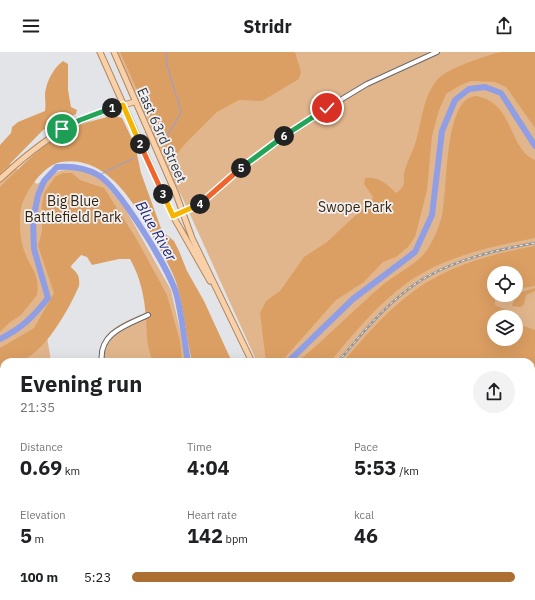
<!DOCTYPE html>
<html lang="en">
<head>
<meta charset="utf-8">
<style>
  body { margin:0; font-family:"IBM Plex Sans",sans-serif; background:#f2f2f2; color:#202124; height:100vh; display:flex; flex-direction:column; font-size:15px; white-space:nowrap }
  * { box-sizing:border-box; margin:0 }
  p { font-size:13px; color:#757577 }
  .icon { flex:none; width:22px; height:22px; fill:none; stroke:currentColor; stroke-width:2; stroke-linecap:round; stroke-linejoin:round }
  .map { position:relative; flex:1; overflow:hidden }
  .side { position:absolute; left:0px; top:306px; width:535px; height:242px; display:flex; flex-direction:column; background:#fff; border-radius:12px 12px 0 0; box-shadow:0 4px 16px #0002 }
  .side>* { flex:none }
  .fabs { position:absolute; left:487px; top:214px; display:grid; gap:8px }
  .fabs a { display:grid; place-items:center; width:36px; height:36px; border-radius:50%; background:#fff; box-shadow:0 4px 16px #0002; font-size:20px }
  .pin { position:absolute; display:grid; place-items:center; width:34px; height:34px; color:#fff; margin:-17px; border:2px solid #fff; border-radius:50%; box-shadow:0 1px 4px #0007 }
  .km { position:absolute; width:20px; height:20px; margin:-10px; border-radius:50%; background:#222; color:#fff; font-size:11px; line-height:20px; text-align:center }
  .round { display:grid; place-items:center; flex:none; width:42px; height:42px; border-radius:21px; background:#f2f2f2 }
  .summary { display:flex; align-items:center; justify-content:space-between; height:68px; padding:0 20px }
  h1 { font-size:22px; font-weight:700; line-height:30px }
  .stats { display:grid; grid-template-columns:repeat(3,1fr); gap:6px; height:68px; padding:4px 20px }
  .stats div { display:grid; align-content:center }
  .stats b { font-size:20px; font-weight:700 }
  .stats small { font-size:11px; font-weight:400 }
  .stats p { font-size:11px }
  ul { padding:0 20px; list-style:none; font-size:13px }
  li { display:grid; grid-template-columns:64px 48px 1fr; align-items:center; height:30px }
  li i { height:10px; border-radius:5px; background:#ab7031 }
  header { display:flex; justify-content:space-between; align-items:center; height:52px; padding:0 20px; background:#fff; font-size:18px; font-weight:700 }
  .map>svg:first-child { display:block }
</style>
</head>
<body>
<header><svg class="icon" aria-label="menu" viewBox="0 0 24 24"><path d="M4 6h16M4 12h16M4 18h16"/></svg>Stridr<svg class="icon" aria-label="share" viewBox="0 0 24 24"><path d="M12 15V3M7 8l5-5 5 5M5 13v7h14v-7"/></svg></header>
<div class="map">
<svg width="535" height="548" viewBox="0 0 535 548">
  <rect width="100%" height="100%" fill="#e3e4e7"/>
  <path fill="#e2b68c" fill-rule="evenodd" d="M114,0H535V548H391L388,544H531V310H257L183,147L134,50ZM494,221H516V243H494ZM494,265H516V287H494Z
    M5,108L37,132L59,119L82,115L95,120L125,156L171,238L187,310H100C94,278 129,268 152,258L138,197L71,198L72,243L44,267L51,309L4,310V319L0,320V110Z
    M0,384H4V426L0,427Z"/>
  <path fill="#dc9f63" d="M120,0H295L301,20L299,27L262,49L239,48L217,60L185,92L176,103L171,105L166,103Z
    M501,0H535V76L506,35L495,30L471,29L459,34L446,42L439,58L432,84L427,138L415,185L408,195L396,205L383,210L364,230L336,248L281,310H266L260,261L266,249L280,239L304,205L327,190L372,148L373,145L364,132L365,126C379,124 387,132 396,141C409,132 401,129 405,117C408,109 412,100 415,92C422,71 422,46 437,28C447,16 485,4 501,0Z
    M63,9L68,12V38L71,55L77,58L76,62L43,78L0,122V93L11,81L12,75L18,70L45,59C46,53 45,48 45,42C46,30 54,15 63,9Z
    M475,44C514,49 508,97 535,108V186C493,194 451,203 414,226C381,248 355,280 330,310H297C328,285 355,256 385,231C398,221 413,214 424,202C432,192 439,176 442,163C448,140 443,48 475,44Z
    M112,63L122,66L135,93L141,121L162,179L174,189L179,199L187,219L204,249L232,310H192C186,284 184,256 176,230C171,216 163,203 156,190C137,155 108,102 61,110C43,113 25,140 21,156C19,168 20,187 24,198C30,217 40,220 37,243L21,263L9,271L0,280V135C24,111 48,87 80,73C90,69 102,67 112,63Z
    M63,121H72L80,128L104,136L136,186L167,243L180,289L182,310H152C151,302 147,293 147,285C146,257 144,232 130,207H119L92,213L87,205L81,203L70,215C78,220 80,225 79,234C69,257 43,305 17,310C13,311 8,310 4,310V316L0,317V296L34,276L54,241L38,194L42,179V153L44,141L55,125Z
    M535,194V234L523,236L516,233V221H494L495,253L506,258L514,265H494V287H516V268L520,273L535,278V537L528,548H394L392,544H531V310H343C363,286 385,261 410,242C445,214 492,202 535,194Z
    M535,236V239L526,243L524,252L521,255L512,254L515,245L518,241Z
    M25,544H40V548H19Z
    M202,544H242V548H201Z
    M246,544H291L287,548H247Z"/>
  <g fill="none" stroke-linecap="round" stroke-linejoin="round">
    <path stroke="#909ee5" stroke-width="1" d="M158,92L169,81L181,61C177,40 166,21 166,0
      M99,123L134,106"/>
    <path stroke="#909ee5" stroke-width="6" d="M0,287C22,276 33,265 48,246L34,197L33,168L38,143L44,129L57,115C71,114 86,116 98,123C119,135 169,217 176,241C182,263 184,287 188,310
      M288,310L353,247L415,200L432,163L442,79L455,48L469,37L485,35L501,41L535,94"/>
    <g stroke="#67676a" stroke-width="6">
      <path id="minor" d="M173,164L202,151L244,113L327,56L367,32L437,0
        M102,310C98,281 127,273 148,263
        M1,318L4,334
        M0,382L4,381
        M0,429H4
        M0,476L4,475
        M0,522L4,521
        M44,544L45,548"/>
    </g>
    <g stroke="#b1875e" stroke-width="7">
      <path id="major" d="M100,0L173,164L210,229
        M114,0L176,142L192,186L252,310
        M0,127C45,85 74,67 134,50
        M381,544L384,548"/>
    </g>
    <use href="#minor" stroke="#fff" stroke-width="4"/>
    <use href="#major" stroke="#f8d1aa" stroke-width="5"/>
    <g stroke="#959698" stroke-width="2.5">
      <path id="rail" d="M338,310C363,280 389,248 423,227C457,207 496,198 535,191
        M0,547L6,544"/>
    </g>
    <use href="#rail" stroke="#f0f1f4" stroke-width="1" stroke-dasharray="3" stroke-linecap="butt"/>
  </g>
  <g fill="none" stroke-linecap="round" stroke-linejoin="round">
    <g stroke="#fff" stroke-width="8">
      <path id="split-1" d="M62,77L80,68L112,56"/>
    </g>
    <g stroke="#fff" stroke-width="8">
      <path id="split-2" d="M112,56L123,53L140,92"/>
    </g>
    <g stroke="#fff" stroke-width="8">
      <path id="split-3" d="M140,92L163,142"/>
    </g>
    <g stroke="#fff" stroke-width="8">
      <path id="split-4" d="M163,142L173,164L200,152"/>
    </g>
    <g stroke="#fff" stroke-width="8">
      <path id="split-5" d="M200,152L241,116"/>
    </g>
    <g stroke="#fff" stroke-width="8">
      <path id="split-6" d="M241,116L284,84"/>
    </g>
    <g stroke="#fff" stroke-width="8">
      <path id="split-7" d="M284,84L327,56"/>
    </g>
    <use href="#split-1" stroke="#22a559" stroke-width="5"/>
    <use href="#split-2" stroke="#f5b400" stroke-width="5"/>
    <use href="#split-3" stroke="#f0652b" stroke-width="5"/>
    <use href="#split-4" stroke="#f5b400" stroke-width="5"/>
    <use href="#split-5" stroke="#f0652b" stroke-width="5"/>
    <use href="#split-6" stroke="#22a559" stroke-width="5"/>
    <use href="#split-7" stroke="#22a559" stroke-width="5"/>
  </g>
  <g text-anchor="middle" stroke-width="3.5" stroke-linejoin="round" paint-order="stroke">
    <g font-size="14" fill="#373739" stroke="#f0f1f4">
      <text transform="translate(162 83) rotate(66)" y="5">East 63rd Street</text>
    </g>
    <g font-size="14" fill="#3b2308" stroke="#f0f1f4">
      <text x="73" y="154">Big Blue<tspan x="73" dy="16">Battlefield Park</tspan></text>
      <text x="355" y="160">Swope Park</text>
    </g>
    <g font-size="15" font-style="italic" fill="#242677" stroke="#f0f1f4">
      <text transform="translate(156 179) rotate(60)" y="5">Blue River</text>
    </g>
  </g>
</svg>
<div class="fabs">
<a><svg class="icon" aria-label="locate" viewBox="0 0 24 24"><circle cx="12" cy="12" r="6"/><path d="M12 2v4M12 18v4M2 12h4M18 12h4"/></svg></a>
<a><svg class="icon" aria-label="layers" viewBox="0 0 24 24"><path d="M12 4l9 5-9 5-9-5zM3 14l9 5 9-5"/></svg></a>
</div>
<div class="pin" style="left:62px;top:77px;background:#1e9e55"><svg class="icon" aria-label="arrive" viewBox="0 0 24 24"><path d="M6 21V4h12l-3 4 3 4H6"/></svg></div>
<div class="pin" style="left:327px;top:56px;background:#d93025"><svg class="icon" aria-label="check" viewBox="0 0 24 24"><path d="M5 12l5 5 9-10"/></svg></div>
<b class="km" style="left:112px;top:56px">1</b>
<b class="km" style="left:140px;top:92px">2</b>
<b class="km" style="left:163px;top:142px">3</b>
<b class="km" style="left:200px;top:152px">4</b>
<b class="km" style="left:241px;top:116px">5</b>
<b class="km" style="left:284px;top:84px">6</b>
<section class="side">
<div class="summary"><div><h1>Evening run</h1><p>21:35</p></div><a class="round"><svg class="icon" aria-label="share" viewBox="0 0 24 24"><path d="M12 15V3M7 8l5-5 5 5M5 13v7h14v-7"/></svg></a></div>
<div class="stats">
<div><p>Distance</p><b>0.69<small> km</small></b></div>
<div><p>Time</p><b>4:04</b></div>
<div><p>Pace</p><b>5:53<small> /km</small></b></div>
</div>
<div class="stats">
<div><p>Elevation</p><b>5<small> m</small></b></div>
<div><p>Heart rate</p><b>142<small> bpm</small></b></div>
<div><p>kcal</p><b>46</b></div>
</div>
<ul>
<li><b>100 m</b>5:23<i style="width:100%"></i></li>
</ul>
</section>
</div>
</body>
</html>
